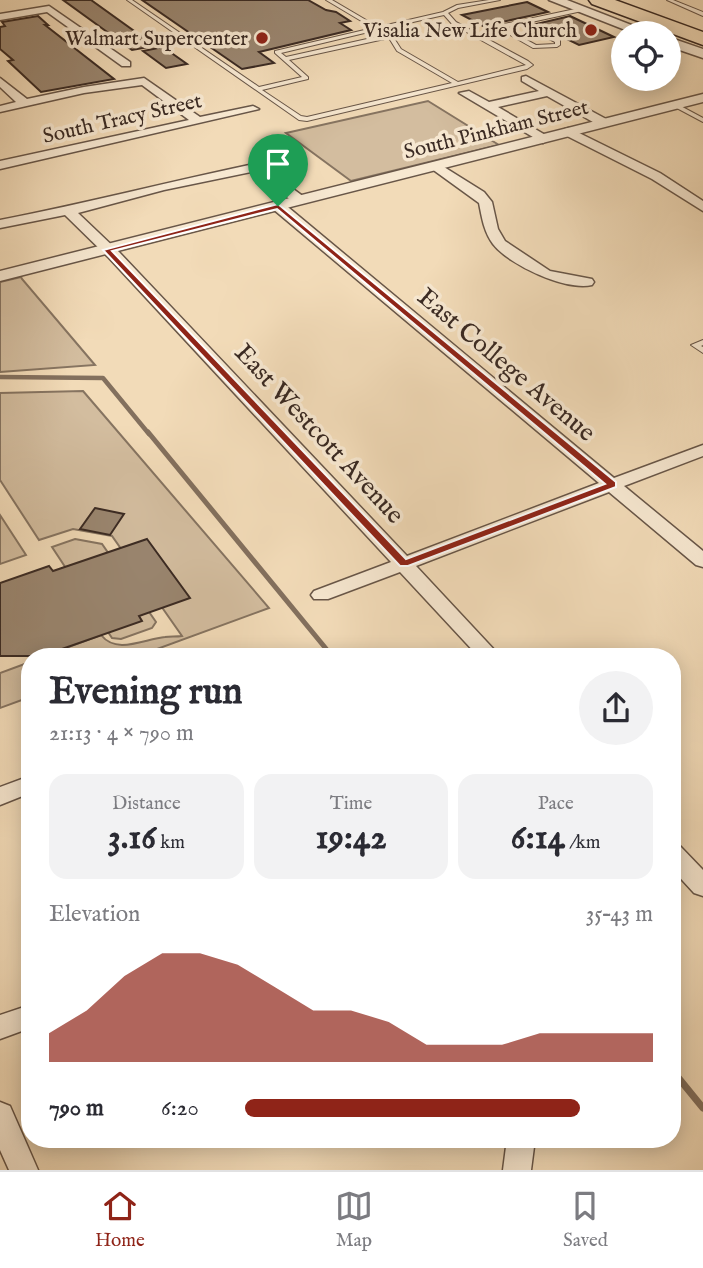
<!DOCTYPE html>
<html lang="en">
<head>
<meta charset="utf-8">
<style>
  body { margin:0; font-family:"IM FELL English",serif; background:#f2f2f3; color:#2b2b33; height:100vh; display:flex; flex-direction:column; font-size:26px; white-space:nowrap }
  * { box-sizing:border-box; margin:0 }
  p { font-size:23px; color:#7c7c81 }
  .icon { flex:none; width:38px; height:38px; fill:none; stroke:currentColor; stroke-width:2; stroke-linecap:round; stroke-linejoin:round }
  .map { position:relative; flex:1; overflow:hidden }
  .drawer { position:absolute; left:21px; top:648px; width:660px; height:500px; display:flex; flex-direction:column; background:#fff; border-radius:28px; box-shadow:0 4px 18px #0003 }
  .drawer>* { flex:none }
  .buttons { position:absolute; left:611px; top:21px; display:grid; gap:14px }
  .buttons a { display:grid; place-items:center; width:70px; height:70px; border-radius:50%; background:#fff; box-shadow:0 4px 18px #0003; font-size:35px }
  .pin { position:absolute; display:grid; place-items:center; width:60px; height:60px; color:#fff; margin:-72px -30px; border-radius:50% 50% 50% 0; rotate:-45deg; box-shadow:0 0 7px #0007 }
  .pin .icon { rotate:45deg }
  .round { display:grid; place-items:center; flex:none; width:74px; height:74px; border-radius:37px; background:#f2f2f3 }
  .overview { display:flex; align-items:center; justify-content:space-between; height:119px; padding:0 28px }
  h1 { font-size:38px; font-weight:700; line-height:52px }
  .stats { display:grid; grid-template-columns:repeat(3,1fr); gap:10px; height:119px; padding:7px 28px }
  .stats div { display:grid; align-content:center; border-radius:18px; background:#f2f2f3; text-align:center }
  .stats b { font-size:35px; font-weight:700 }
  .stats small { font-size:19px; font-weight:400 }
  .stats p { font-size:19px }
  .chart { height:196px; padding:14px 28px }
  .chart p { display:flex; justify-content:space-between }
  .chart svg { width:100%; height:126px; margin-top:7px; fill:#8f2418; opacity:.7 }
  ul { padding:0 28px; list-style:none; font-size:23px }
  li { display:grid; grid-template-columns:112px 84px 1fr; align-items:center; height:52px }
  li i { height:18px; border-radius:9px; background:#8f2418 }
  .dock { display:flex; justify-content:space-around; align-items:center; height:98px; border-top:2px solid #e1e1e2; background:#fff; font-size:19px; color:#7c7c81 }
  .dock a { display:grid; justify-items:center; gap:4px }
  .dock .current { color:#8f2418 }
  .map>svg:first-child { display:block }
</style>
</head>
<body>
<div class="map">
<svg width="703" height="1170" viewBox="0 0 703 1170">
  <rect width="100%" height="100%" fill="#f2dbb8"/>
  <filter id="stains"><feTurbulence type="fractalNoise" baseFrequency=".00286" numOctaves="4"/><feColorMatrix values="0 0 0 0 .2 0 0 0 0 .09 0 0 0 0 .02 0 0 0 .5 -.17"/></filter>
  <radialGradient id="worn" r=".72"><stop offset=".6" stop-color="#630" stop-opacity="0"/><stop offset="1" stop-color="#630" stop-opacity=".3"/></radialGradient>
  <path fill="#d3bd9f" stroke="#867461" stroke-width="2" d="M428,101L499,145L351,181L286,133Z
    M21,277L22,279L95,365L0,372V282Z
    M83,391L269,608L138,656H44L101,635C117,655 144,639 165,637C170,636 176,637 182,636L112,536L73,529L39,540L0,480V393Z
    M0,515L26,555L0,564Z
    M75,539L102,544L156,622L152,628L121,639L112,638L52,547Z
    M30,662V697L0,708V673Z"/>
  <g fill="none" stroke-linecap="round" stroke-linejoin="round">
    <path stroke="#83705e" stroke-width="4.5" d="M0,377L103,378L149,434"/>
    <path stroke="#83705e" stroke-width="5" d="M148,432L332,656"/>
    <path stroke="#83705e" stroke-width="7" d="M672,1070L703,1108"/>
  </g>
  <path fill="#9a8670" stroke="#3a2a23" stroke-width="2" d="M63,0H91L155,46L132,50Z
    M142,0H308L326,10L336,12L350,21L340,23L351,30L259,52L274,63L242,69Z
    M527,2L548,12L483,26L462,15Z
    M38,16L48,25H45L114,79L41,92L8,61L13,60L0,49V27L5,26L2,22Z
    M570,16L614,37L579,45L536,24Z
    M163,47L187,64L166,68L143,51Z
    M95,508L124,514L110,535L80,529Z
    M147,539L190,598L139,616L142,621L42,656H0V583L49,566L53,571Z"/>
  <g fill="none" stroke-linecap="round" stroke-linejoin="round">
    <g stroke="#685648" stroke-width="2">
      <path id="service" d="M127,0H132L259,87L302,77L275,53V51L373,28L326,0H332L378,27L443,12L457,5L489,0H500L458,8L448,13L456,22L528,61L533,65L527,69L307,121L299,120ZM444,15L452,24L526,65L458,82L401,49L392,35L382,29ZM377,30L385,35L286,57L281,53ZM389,38L397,51L452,83L307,117L301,116L262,90L308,79V77L289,60Z
        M667,0H673L703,12V16Z
        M580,8L582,9V11L527,23L560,40V45L557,47L533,48L498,28L504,24ZM521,24L555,42V44L536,45L505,28Z
        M675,103L703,118V122L673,106L672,105Z
        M703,340V345L701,346L703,347V353L691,345Z"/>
    </g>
    <g stroke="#685648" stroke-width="3">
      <path id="minor" d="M49,6L130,62V66H122L47,12L0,20V14Z
        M526,76L608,120L610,123L600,126L547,96L498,107L547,136L549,139L543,143L459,93L469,91L489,102L539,91L522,81V77Z
        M0,78L27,99L84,87L144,78L200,117L253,106L259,109L0,169V161L189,120L142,85L84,93L0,112V106L16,102L0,87Z
        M569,128L660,173L703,201V211L652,179L565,135V129Z
        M436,162L484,192L492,202L498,229L505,241L550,271L592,279L594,282L592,285C566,291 509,265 493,244C484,232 482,218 479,203L432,169L430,166Z
        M258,163L304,197V203H294L256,171L164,190L78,213L119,252L407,556L599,483L273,209V203H283L614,478L703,445V456L624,486L703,551V567L696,565L609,492L416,566L500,656H478L400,572L328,599H314L311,595L314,591L391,562L109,258L65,215L0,228V220C87,203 172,181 258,163Z
        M30,776V793L0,805V787Z
        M672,844L680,846L703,870V896L694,893L672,869Z
        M30,1005V1028L0,1039V1015Z
        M0,1102L10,1106L38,1170H9L0,1150Z
        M507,1139H535L531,1170H503Z"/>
    </g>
    <g stroke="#685648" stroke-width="3">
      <path id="tertiary" d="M549,0H567L652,33H633Z
        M668,37L703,49V58L668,46Z
        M703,94V102L0,281V271Z"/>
    </g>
    <g stroke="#3a2a23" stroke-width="3">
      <path id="motorway" d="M589,0H615L703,32V45L592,4Z"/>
    </g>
    <use href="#service" fill="#f7e8d1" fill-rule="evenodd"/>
    <use href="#minor" fill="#f7e8d1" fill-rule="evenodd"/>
    <use href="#tertiary" fill="#f7e8d1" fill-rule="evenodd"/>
    <use href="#motorway" fill="#f2dbb8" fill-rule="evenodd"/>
  </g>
  <path fill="#8f2418" stroke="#fff" stroke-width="2" fill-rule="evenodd" d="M278,204L616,482V487L408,566H400L103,250ZM277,209L605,484L406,559L112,251Z"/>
  <g fill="#8f2418" stroke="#f7e8d1" stroke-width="2.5">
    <circle cx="591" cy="30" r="7"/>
    <circle cx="262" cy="38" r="7"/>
  </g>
  <g text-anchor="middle" stroke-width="7" stroke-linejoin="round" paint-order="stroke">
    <g font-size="21" fill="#3a2a23" stroke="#f7e8d1" text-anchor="end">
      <text x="577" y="37">Visalia New Life Church</text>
      <text x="248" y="45">Walmart Supercenter</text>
    </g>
    <g font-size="21" fill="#3a2a23" stroke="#f7e8d1">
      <text transform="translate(122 118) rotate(-13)" y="7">South Tracy Street</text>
      <text transform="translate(496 129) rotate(-14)" y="7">South Pinkham Street</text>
    </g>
    <g font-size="26" fill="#3a2a23" stroke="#f7e8d1">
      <text transform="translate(507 364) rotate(40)" y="9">East College Avenue</text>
      <text transform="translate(320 433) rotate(47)" y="9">East Westcott Avenue</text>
    </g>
  </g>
  <rect width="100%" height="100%" filter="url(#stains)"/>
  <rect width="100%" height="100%" fill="url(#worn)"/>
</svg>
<div class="buttons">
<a><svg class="icon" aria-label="locate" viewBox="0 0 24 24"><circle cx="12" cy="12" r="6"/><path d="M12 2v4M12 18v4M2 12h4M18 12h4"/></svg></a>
</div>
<div class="pin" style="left:278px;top:206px;background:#1e9e55"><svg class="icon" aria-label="arrive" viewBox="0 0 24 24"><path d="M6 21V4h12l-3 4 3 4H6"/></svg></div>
<section class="drawer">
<div class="overview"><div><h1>Evening run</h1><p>21:13 · 4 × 790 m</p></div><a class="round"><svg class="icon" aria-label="share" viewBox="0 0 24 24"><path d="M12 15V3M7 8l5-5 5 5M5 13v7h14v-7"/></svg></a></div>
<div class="stats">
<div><p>Distance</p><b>3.16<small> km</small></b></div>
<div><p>Time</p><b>19:42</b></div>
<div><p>Pace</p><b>6:14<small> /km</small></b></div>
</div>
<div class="chart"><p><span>Elevation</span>35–43 m</p>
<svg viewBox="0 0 160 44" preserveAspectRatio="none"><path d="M0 44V34L10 26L20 14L30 6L40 6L50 10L60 18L70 26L80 26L90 30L100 38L110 38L120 38L130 34L140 34L150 34L160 34V44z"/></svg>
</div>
<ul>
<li><b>790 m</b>6:20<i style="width:82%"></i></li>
</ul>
</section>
</div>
<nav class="dock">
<a class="current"><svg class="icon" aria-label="home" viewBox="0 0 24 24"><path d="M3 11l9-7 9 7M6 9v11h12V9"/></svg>Home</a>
<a><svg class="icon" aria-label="map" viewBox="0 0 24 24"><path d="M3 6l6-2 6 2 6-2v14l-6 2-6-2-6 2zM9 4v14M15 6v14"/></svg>Map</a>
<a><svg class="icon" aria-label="saved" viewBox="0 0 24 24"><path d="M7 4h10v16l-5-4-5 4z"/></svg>Saved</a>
</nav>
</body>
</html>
